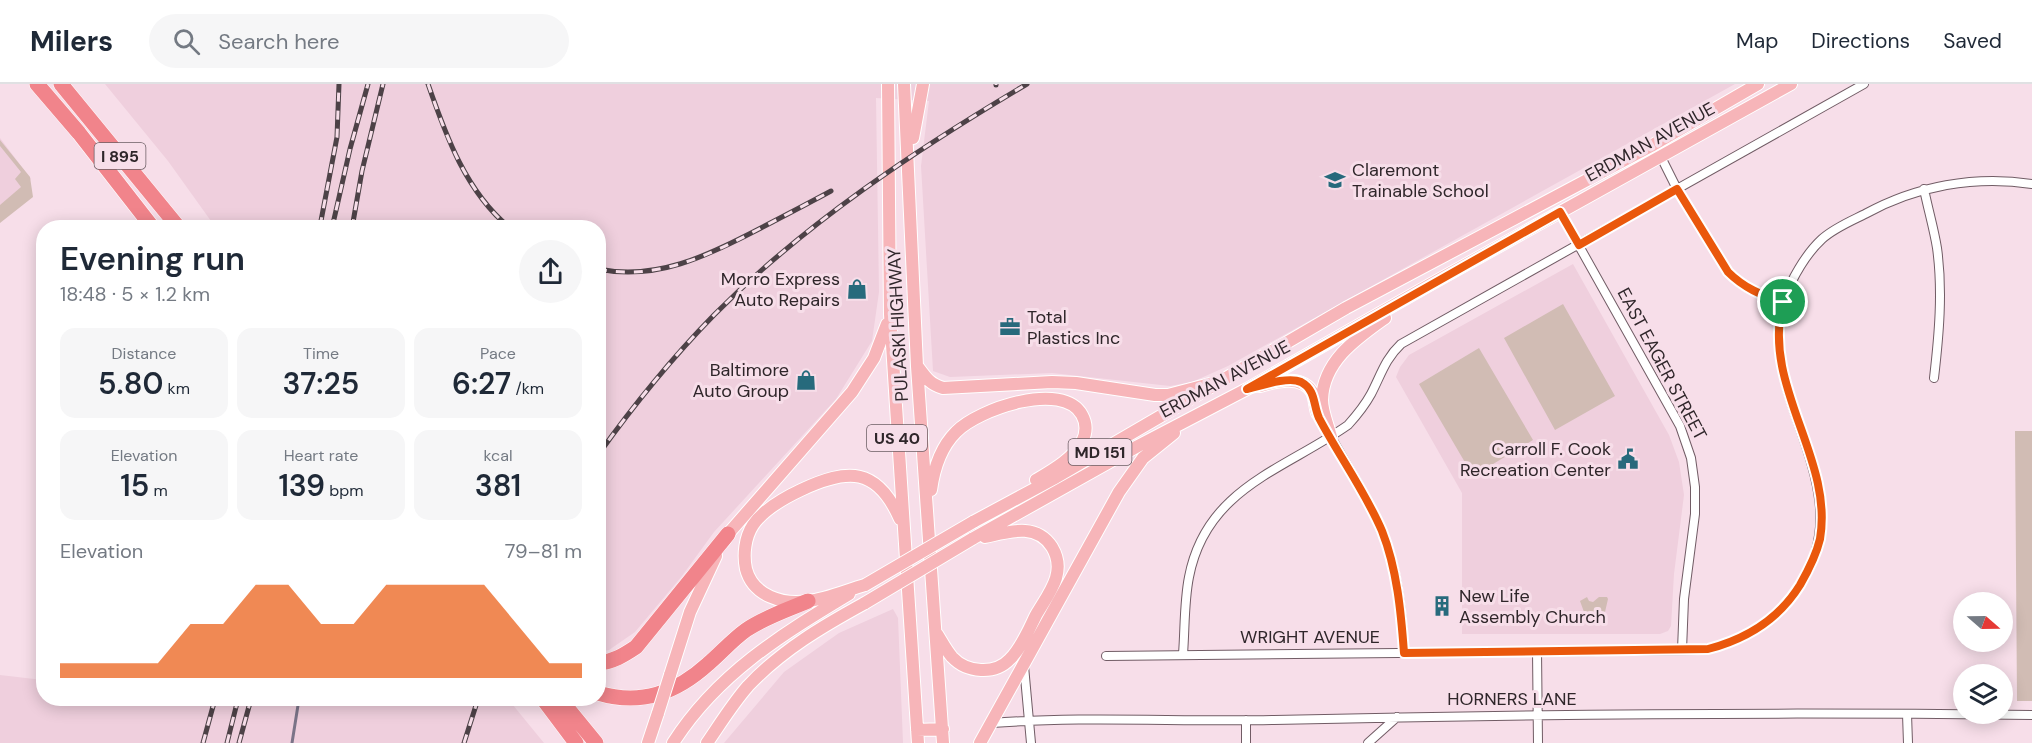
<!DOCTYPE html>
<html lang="en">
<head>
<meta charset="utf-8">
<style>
  body { margin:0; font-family:"DM Sans",sans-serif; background:#f6f6f7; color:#1f2937; height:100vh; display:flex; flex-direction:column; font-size:22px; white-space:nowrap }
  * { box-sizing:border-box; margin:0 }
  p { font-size:20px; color:#747a83 }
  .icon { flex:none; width:33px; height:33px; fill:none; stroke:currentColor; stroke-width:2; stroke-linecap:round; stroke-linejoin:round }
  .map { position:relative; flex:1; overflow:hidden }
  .side { position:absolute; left:36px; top:136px; width:570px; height:486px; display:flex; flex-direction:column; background:#fff; border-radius:24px; box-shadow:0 3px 15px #0003 }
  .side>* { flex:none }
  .needle { width:39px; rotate:110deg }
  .tools { position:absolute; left:1953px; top:508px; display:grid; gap:12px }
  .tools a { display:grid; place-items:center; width:60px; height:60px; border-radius:50%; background:#fff; box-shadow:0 3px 15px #0003; font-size:30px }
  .pin { position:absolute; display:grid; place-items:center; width:51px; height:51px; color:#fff; margin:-26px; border:3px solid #fff; border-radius:50%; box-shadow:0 2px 6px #0007 }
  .round { display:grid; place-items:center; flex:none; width:63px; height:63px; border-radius:32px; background:#f6f6f7 }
  .headline { display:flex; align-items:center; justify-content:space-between; height:102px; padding:0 24px }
  h1 { font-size:33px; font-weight:600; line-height:45px }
  .figures { display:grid; grid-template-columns:repeat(3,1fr); gap:9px; height:102px; padding:6px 24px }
  .figures div { display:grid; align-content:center; border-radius:15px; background:#f6f6f7; text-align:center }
  .figures b { font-size:30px; font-weight:600 }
  .figures small { font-size:16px; font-weight:400 }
  .figures p { font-size:16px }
  .chart { height:168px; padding:12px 24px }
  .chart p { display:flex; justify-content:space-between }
  .chart svg { width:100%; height:108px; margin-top:6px; fill:#ea580c; opacity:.7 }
  header { display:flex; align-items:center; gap:36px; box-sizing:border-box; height:84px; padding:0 30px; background:#fff; border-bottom:2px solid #e0e1e3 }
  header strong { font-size:28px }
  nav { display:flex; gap:33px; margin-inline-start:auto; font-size:21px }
  .search { width:420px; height:54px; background:#f6f6f7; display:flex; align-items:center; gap:15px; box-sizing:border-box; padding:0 21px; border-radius:33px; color:#747a83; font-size:22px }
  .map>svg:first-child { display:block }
</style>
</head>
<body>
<header>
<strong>Milers</strong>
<div class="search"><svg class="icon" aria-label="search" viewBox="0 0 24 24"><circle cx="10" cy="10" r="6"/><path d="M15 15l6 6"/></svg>Search here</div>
<nav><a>Map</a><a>Directions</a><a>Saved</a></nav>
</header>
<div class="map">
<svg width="2032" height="659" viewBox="0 0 2032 659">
  <rect width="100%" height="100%" fill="#f7dee9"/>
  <path fill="#efcfdd" d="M105,0H1735L1228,282L1192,298L1170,302L1052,289L950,293L933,287L921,82L929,17L876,14L879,208L872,257L836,315L714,448L682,492L635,548L609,566L599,568L598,144H216L168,77Z
    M0,54L31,95L0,123Z
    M1573,180L1669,351L1679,378L1684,411L1674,490L1671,542L1668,547L1660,550H1462V409L1396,293L1400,283L1409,271Z
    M893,525L898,534L903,659H724L784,588L839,549Z
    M0,591L43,596L44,615H508L544,659H0Z"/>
  <path fill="#d1bcb4" d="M0,56L30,93L33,113L0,139V121L21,103L15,95L21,88L0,62Z
    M1563,220L1615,312L1555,346L1504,254Z
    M1479,264L1533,356L1473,392L1419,300Z
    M2015,347H2032V617H2017Z
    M1587,513L1589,517L1593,518L1599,513H1607L1608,515L1605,528L1592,534L1584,528L1580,517Z"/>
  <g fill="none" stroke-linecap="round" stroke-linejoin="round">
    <path stroke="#7b7488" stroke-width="3" d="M292,659L299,615"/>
    <g stroke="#715c65" stroke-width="10">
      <path id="street" d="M1661,73L1677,105L1728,188C1744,205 1761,211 1783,218
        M1924,105C1928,125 1934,145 1937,164C1943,207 1939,251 1934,294
        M1560,128L1680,342L1691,374L1695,403V430L1684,515L1682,566
        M1331,353C1351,389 1375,425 1388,464C1399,497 1402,534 1404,569
        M1537,567L1538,659
        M1183,570C1185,545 1184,518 1189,493C1206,404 1284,386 1348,341C1357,331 1365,321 1371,310C1381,291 1385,275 1401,260L1864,0
        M1106,572L1697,566C1729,563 1758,547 1781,525C1790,517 1796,507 1803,496C1864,396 1741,299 1791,199C1799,183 1809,167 1822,155C1834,144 1851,137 1865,130C1916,102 1975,91 2032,100
        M1024,582L1031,659
        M1907,630L1908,659
        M1246,636V659
        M992,639C1085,632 1180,638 1274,636C1526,630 1779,628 2032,631
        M1368,659L1397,633"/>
    </g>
    <g stroke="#fff" stroke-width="14">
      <path id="primary" d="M888,0L890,230L918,659
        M904,0L917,282L943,659
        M913,54L923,0
        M918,283C926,294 930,300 943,304L1052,298L1076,299L1155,311H1168L1210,300
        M1260,302C1276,297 1304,290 1313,310C1315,316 1315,323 1317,329
        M1331,353C1328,341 1322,328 1322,316C1323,277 1357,254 1385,234
        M931,406C934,384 941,363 956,348C978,325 1063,296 1082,331C1087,340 1086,350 1082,358C1074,374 1051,387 1036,396
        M973,438L1053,395L1346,224L1651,62L1758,0
        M972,455L1138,362L1247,305L1431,200L1791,0
        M724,457L728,450L852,308L874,274L887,240
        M865,501C847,506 827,515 808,517C783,521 753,512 746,485C743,471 745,453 753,441C764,425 784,414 801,406C848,384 877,383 900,435
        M937,550C942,558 946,566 952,573C967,589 995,591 1010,575C1022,563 1029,545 1036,531C1043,519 1052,507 1056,494C1059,484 1058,473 1052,463C1036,438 1008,448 985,453
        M670,591L690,528L716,472
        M917,646L943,645
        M648,659L658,629
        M673,659C717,590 781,551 849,510
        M707,659C720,640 733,619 748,602C782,566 823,542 865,519
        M980,659L1119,408L1143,374L1174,349"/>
    </g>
    <g stroke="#fff" stroke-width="16">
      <path id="highway" d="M37,0L79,49L153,144
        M61,0L179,144
        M598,579C613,578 624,571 636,563L728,450
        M598,609C641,622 676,609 708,580C721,569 732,556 746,546C765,533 787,526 808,517
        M543,615L576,659
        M560,615L596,659"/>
    </g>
    <use href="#street" stroke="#fff" stroke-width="8"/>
    <use href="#primary" stroke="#f7b5b9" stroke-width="12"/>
    <use href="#highway" stroke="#f1848b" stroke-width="15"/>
    <g stroke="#4d4247" stroke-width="5">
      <path id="rail" d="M428,0C446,52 466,108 510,144
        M996,1V0
        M320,142L337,53L339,0
        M332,144L350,65L368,0
        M352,144L362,87L383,0
        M598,185C656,197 707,172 757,146C782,133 807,120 831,107
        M598,371C633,322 671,275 714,231C804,140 917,65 1027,0
        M203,659L215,615
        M227,659L238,615
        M239,659L251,615
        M464,659L478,615"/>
    </g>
    <use href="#rail" stroke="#f7dee9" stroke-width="3" stroke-dasharray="9" stroke-linecap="butt"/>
    <g stroke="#fff" stroke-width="14" stroke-linecap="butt">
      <path id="primary-bridge" d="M865,501L973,438
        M865,519L972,455
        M658,629L670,591"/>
    </g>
    <use href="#primary-bridge" stroke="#f7b5b9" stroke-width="12"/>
  </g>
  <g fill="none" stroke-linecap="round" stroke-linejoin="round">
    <g stroke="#fff" stroke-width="12">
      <path id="route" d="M1677,105L1728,188C1744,204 1761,211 1783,218C1761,302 1834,374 1820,455C1816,472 1808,487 1800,501C1779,535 1746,555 1708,565L1404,569C1401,528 1397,485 1382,447C1365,407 1339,372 1319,334C1313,321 1316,306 1301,298C1288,292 1260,302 1247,305L1560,128L1579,161Z"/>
    </g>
    <use href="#route" stroke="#ea580c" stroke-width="8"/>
  </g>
  <defs>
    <g id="school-bare" transform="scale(1.62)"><path d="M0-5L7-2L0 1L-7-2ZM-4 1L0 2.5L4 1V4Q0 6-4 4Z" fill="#276a7c" stroke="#f7dee9" stroke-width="2.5" paint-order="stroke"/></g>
    <g id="shop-bare" transform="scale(1.62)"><path d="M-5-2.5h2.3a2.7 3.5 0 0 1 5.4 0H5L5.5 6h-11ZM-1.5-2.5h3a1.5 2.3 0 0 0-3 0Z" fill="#276a7c" stroke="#f7dee9" stroke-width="2.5" paint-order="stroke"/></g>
    <g id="office-bare" transform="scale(1.62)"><path d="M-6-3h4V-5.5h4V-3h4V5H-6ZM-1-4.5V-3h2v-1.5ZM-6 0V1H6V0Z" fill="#276a7c" stroke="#f7dee9" stroke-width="2.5" paint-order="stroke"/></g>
    <g id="civic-bare" transform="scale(1.62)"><path d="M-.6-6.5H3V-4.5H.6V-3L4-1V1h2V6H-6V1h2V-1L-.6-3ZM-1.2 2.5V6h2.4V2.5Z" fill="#276a7c" stroke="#f7dee9" stroke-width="2.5" paint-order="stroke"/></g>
    <g id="building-bare" transform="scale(1.62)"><path d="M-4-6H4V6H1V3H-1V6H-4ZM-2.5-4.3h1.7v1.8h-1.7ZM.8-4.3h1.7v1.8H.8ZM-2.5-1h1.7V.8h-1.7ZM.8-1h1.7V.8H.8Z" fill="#276a7c" stroke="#f7dee9" stroke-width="2.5" paint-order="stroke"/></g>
  </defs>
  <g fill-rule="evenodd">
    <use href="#school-bare" x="1335" y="96"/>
    <use href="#shop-bare" x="857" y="205"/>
    <use href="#office-bare" x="1010" y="243"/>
    <use href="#shop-bare" x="806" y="296"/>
    <use href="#civic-bare" x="1628" y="375"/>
    <use href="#building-bare" x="1442" y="522"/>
  </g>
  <g text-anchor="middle" stroke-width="6" stroke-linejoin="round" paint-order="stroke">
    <g fill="#f7dee9" stroke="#6b5d63" stroke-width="1.5">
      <rect x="94.5" y="59" width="51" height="26" rx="4.5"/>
      <rect x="867" y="341" width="60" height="26" rx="4.5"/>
      <rect x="1068.5" y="355" width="63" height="26" rx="4.5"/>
    </g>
    <g font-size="16" font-weight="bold" fill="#2f262a">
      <text x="120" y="78">I 895</text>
      <text x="897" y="360">US 40</text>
      <text x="1100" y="374">MD 151</text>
    </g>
    <g font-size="18" fill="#2f262a" stroke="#f7dee9">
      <text transform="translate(1650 58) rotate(-29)" y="6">ERDMAN AVENUE</text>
      <text transform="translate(898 241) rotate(-93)" y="6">PULASKI HIGHWAY</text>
      <text transform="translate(1662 280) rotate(62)" y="6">EAST EAGER STREET</text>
      <text transform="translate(1225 295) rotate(-28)" y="6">ERDMAN AVENUE</text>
      <text x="1310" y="559">WRIGHT AVENUE</text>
      <text x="1512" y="621">HORNERS LANE</text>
    </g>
    <g font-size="18" fill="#2f262a" stroke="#f7dee9" text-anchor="start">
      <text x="1352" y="92">Claremont<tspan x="1352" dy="21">Trainable School</tspan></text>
      <text x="840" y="201" text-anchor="end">Morro Express<tspan x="840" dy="21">Auto Repairs</tspan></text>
      <text x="1027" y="239">Total<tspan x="1027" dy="21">Plastics Inc</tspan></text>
      <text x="789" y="292" text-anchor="end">Baltimore<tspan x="789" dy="21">Auto Group</tspan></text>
      <text x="1611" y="371" text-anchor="end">Carroll F. Cook<tspan x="1611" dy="21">Recreation Center</tspan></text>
      <text x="1459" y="518">New Life<tspan x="1459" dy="21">Assembly Church</tspan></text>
    </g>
  </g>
</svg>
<div class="tools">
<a><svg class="needle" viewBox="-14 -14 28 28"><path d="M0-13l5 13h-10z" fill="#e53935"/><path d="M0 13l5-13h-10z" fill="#747a83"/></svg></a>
<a><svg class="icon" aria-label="layers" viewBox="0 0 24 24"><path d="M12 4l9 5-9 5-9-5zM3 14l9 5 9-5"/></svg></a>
</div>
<div class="pin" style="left:1783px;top:218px;background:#1e9e55"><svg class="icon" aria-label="arrive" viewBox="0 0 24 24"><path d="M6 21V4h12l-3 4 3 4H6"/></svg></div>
<section class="side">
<div class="headline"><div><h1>Evening run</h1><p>18:48 · 5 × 1.2 km</p></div><a class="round"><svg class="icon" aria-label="share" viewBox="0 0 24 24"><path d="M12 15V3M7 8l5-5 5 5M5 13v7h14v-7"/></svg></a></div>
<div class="figures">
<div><p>Distance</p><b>5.80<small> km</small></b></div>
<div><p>Time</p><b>37:25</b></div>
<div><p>Pace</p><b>6:27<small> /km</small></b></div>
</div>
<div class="figures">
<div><p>Elevation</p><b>15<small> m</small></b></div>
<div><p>Heart rate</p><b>139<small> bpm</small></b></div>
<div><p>kcal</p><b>381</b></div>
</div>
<div class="chart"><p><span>Elevation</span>79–81 m</p>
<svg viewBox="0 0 160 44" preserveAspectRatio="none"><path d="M0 44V38L10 38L20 38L30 38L40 22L50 22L60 6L70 6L80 22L90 22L100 6L110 6L120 6L130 6L140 22L150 38L160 38V44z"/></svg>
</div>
</section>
</div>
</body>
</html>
